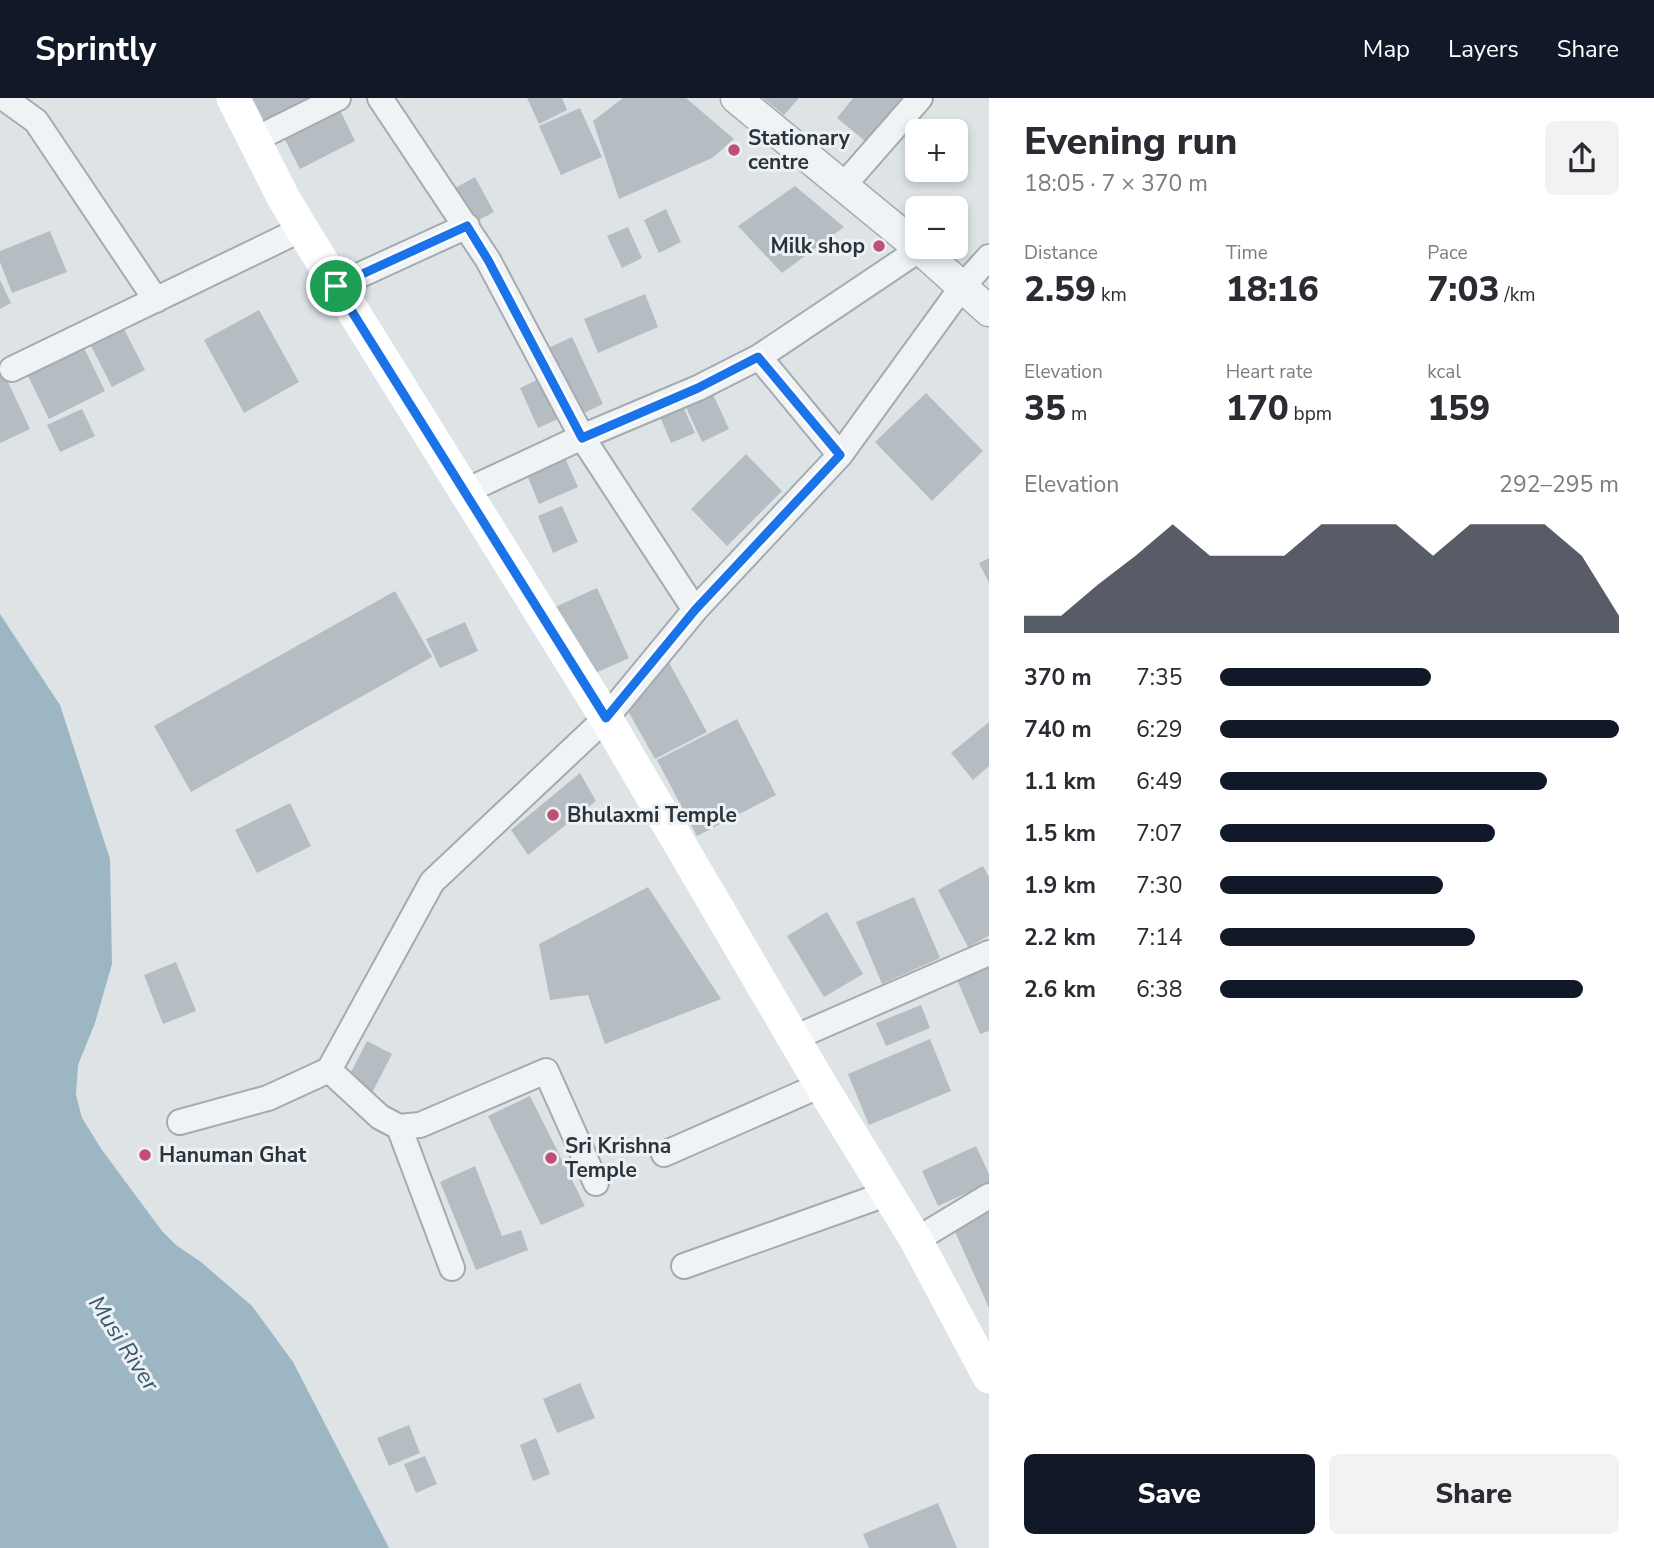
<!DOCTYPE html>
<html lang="en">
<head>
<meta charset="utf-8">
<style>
  body { margin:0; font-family:"Nunito Sans",sans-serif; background:#f2f2f3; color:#2b2b33; height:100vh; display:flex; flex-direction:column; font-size:26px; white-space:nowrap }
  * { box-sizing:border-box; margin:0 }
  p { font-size:23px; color:#7c7c81 }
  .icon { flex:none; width:38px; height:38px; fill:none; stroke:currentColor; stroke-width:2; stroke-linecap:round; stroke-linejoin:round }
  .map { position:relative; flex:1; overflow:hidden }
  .sheet { display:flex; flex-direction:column; background:#fff; width:665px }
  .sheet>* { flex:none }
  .fabs { position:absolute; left:905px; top:21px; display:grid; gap:14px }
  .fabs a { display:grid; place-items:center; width:63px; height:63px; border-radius:10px; background:#fff; box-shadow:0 4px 10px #0003; font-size:35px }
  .pin { position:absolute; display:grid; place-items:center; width:60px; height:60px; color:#fff; margin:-30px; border:4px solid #fff; border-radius:50%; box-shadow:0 2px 7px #0007 }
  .round { display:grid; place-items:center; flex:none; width:74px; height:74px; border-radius:10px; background:#f2f2f3 }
  .head { display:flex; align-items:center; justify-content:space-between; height:119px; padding:0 35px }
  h1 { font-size:38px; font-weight:800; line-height:52px }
  .figures { display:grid; grid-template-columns:repeat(3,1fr); gap:10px; height:119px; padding:7px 35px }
  .figures div { display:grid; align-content:center }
  .figures b { font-size:35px; font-weight:800 }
  .figures small { font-size:19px; font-weight:400 }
  .figures p { font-size:19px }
  .chart { height:196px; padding:14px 35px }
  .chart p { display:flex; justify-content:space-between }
  .chart svg { width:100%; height:126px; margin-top:7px; fill:#111827; opacity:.7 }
  .action { display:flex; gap:14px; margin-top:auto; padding:14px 35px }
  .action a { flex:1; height:80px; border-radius:10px; background:#111827; color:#fff; font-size:28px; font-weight:800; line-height:80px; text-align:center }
  .action a+a { background:#f2f2f3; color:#2b2b33 }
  ul { padding:0 35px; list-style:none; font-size:23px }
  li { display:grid; grid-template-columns:112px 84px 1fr; align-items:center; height:52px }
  li i { height:18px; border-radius:9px; background:#111827 }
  header { display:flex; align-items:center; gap:42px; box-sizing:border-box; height:98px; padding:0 35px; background:#111827; color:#fff }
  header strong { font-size:33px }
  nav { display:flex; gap:38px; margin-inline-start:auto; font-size:24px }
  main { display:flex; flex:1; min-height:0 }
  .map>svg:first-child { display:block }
</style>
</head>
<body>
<header>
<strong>Sprintly</strong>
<nav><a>Map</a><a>Layers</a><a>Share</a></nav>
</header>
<main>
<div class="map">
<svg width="989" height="1450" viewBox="0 0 989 1450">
  <rect width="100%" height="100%" fill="#dee3e6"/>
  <path fill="#9cb6c3" d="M0,516L60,607L110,761L112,866L95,925L78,967L76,997L82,1020L102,1052L162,1133L176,1147L201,1164L252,1208L293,1264L389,1450H0Z"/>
  <path fill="#b6bdc2" d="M252,0H314L265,25Z
    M527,0H562L567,12L539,26Z
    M623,0H686L734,41L712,60L619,101L593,23Z
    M763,0H799L784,17Z
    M853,0H904L870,47L837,20Z
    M338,8L355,43L300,71L282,36Z
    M580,10L602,59L561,77L539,28Z
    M475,79L494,114L473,125L455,90Z
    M795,88L844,129L782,175L738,128Z
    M666,111L681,144L659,155L644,122Z
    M628,129L642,160L622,170L607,138Z
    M50,133L67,174L12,195L0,164V153Z
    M0,182L11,205L0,211Z
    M645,196L658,229L598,255L584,221Z
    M259,212L299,284L244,315L204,242Z
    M122,227L145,272L112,289L89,244Z
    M572,239L603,306L575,319L544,252Z
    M83,248L105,293L49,321L27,276Z
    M0,267L30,331L0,345Z
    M541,280L560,320L538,330L520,290Z
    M711,292L729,331L702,344L684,305Z
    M926,295L983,353L932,403L875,344Z
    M682,306L695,335L671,345L659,316Z
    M82,311L95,338L60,354L47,327Z
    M746,356L782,393L727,448L691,411Z
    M565,360L578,389L539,406L527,377Z
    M562,408L578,444L553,455L538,418Z
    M989,460V485L979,465Z
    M597,490L629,560L584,580L553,510Z
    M395,493L432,559L191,694L154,628Z
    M465,524L478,553L440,570L426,541Z
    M667,561L707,634L655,661L623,604Z
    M737,621L776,697L697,738L657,662Z
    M989,624V668L973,682L951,655Z
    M580,675L596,703L528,757L511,732Z
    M290,705L311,748L257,775L235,732Z
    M983,768L989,779V838L968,849L938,792Z
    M648,789L721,901L605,946L588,897L550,902L539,846Z
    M914,799L940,860L882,886L856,824Z
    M827,814L863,876L824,899L787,838Z
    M176,864L196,913L163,926L144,877Z
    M989,865V933L980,936L956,879Z
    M921,907L930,930L886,948L876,925Z
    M930,941L951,993L869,1027L848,976Z
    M367,943L392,956L373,993L348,980Z
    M530,998L585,1108L541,1127L488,1018Z
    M976,1048L989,1076V1085L938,1108L922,1073Z
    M475,1068L502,1138L521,1132L528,1152L476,1172L440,1084Z
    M989,1113V1210L953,1129Z
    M580,1285L595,1320L557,1335L543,1301Z
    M409,1327L420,1355L389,1368L377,1340Z
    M536,1340L550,1376L533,1383L520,1347Z
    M425,1358L437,1386L416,1395L404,1366Z
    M938,1405L957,1450H869L863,1436Z"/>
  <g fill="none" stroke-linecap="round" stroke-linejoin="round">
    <g stroke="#a4abaf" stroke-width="28">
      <path id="minor" d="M4,0L36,23L156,202
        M380,0L488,162L582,339L695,512
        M254,42L338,0
        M843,88L920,0
        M336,188L467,128
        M759,259L840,357
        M12,271L302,131
        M466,393L582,339L698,290L759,259L920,151
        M794,940L989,855
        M329,972L380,1019L399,1029L452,1170
        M180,1024L268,1000L329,972L432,784L606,620L695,512L840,357L962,189L989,159
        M399,1029L420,1027L546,973L596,1085
        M664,1056L821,987
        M916,1142L989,1098
        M684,1168L886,1096"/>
    </g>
    <g stroke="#a4abaf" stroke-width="33">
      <path id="tertiary" d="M736,0L920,151L989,213"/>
    </g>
    <use href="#minor" stroke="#f0f3f5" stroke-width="24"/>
    <use href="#tertiary" stroke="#f0f3f5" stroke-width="30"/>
    <path stroke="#fff" stroke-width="33" d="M233,0L283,99L302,131L606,620L821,987L916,1142L989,1279"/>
  </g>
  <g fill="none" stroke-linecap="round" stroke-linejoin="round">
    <g stroke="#fff" stroke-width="14">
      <path id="route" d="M467,128L488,162L582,340L698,290L758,259L840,357L695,512L606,620L336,188Z"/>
    </g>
    <use href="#route" stroke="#1a73e8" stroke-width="9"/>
  </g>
  <g fill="#c04e75" stroke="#edf1f4" stroke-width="2.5">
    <circle cx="734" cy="52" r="7"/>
    <circle cx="879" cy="148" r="7"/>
    <circle cx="553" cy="717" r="7"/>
    <circle cx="145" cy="1057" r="7"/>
    <circle cx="551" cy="1060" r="7"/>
  </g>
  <g text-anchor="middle" stroke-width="6" stroke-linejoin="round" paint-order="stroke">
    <g font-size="21" font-weight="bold" fill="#29333b" stroke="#edf1f4" text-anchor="start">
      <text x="748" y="47">Stationary<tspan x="748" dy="24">centre</tspan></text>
      <text x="865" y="155" text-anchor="end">Milk shop</text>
      <text x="567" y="724">Bhulaxmi Temple</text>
      <text x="565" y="1055">Sri Krishna<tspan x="565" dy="24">Temple</tspan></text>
      <text x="159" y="1064">Hanuman Ghat</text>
    </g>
    <g font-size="23" font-style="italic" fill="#37586b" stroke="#edf1f4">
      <text transform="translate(124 1245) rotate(57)" y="8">Musi River</text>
    </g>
  </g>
</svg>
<div class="fabs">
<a>+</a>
<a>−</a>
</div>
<div class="pin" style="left:336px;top:188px;background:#1e9e55"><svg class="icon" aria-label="arrive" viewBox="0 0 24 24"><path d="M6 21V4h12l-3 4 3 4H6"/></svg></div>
</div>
<section class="sheet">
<div class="head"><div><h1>Evening run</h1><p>18:05 · 7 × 370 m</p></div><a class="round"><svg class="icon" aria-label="share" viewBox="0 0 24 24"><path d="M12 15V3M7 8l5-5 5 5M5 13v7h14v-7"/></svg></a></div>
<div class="figures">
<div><p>Distance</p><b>2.59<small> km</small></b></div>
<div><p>Time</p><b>18:16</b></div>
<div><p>Pace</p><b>7:03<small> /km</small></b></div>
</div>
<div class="figures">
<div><p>Elevation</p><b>35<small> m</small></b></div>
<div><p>Heart rate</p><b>170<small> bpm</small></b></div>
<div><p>kcal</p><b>159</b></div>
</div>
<div class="chart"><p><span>Elevation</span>292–295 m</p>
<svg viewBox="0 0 160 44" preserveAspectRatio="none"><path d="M0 44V38L10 38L20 27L30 17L40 6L50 17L60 17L70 17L80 6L90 6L100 6L110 17L120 6L130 6L140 6L150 17L160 38V44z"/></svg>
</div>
<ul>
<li><b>370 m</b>7:35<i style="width:53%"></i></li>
<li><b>740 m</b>6:29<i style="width:100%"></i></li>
<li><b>1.1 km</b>6:49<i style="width:82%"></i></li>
<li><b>1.5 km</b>7:07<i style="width:69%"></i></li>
<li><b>1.9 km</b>7:30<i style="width:56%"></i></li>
<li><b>2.2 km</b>7:14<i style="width:64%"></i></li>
<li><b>2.6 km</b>6:38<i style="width:91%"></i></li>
</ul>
<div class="action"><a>Save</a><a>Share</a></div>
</section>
</main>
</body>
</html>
